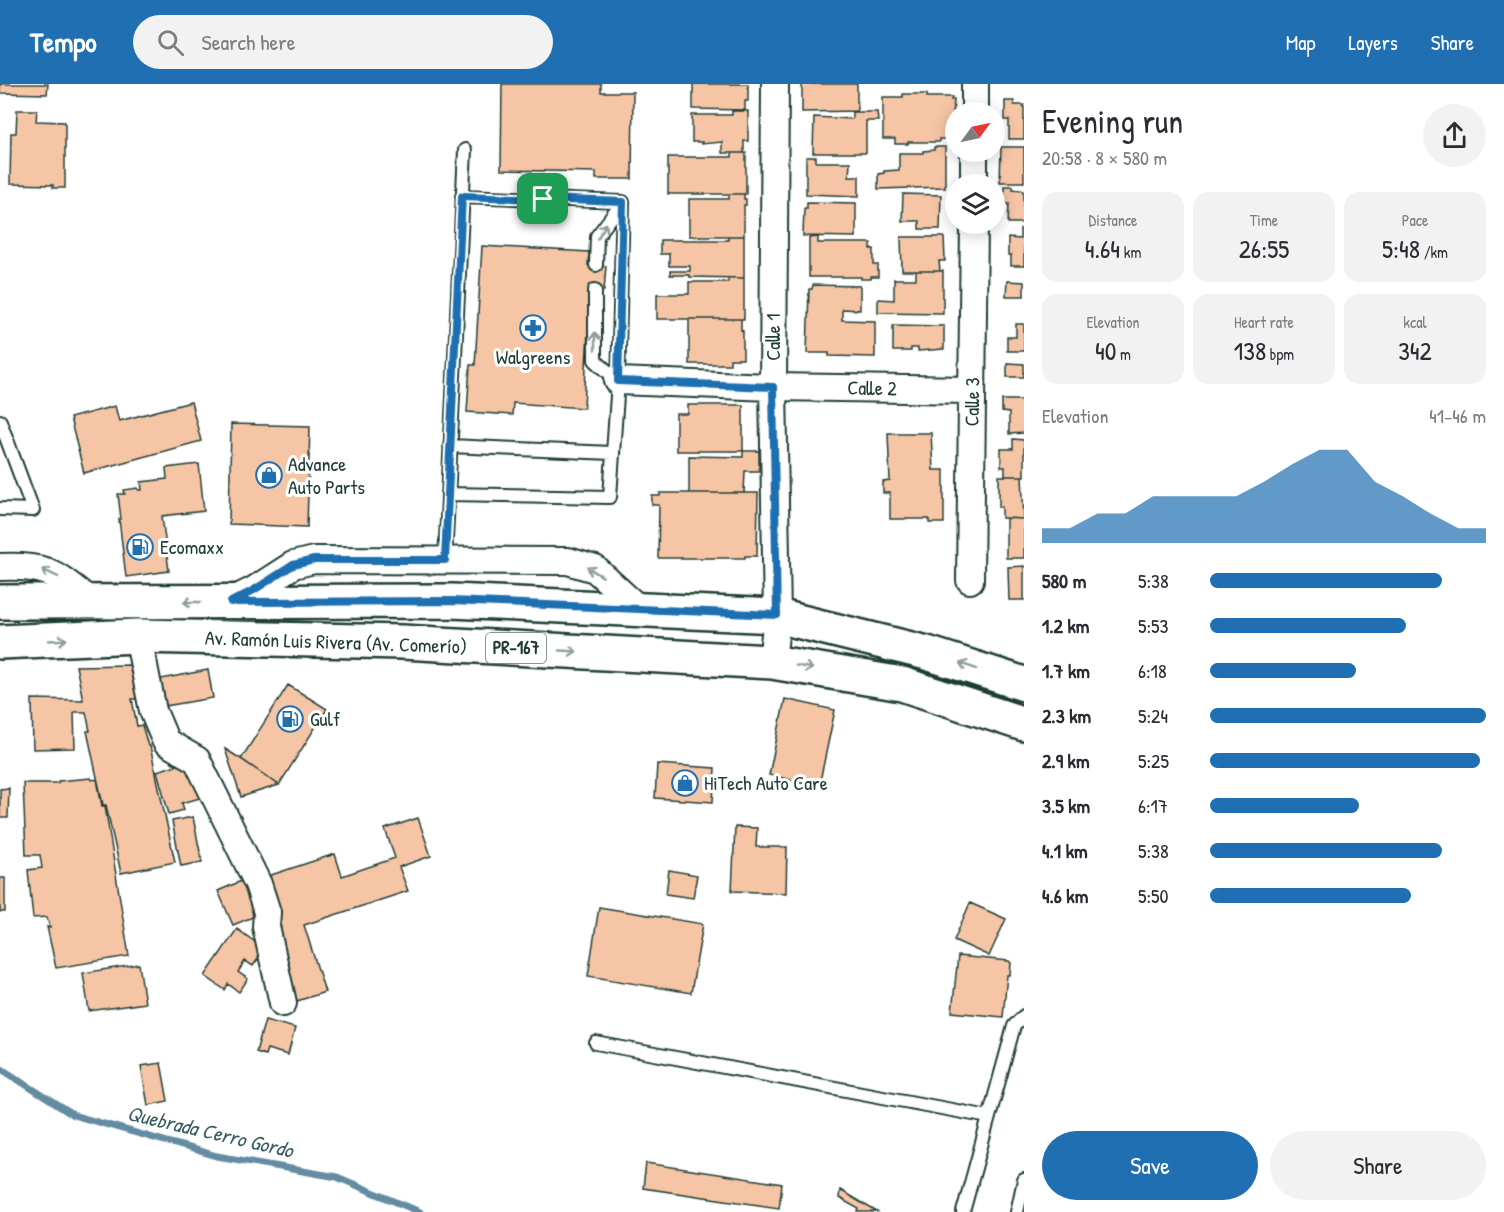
<!DOCTYPE html>
<html lang="en">
<head>
<meta charset="utf-8">
<style>
  body { margin:0; font-family:"Patrick Hand",sans-serif; background:#f2f2f3; color:#2b2b33; height:100vh; display:flex; flex-direction:column; font-size:22px; white-space:nowrap }
  * { box-sizing:border-box; margin:0 }
  p { font-size:20px; color:#7c7c81 }
  .icon { flex:none; width:33px; height:33px; fill:none; stroke:currentColor; stroke-width:2; stroke-linecap:round; stroke-linejoin:round }
  .map { position:relative; flex:1; overflow:hidden }
  .drawer { display:flex; flex-direction:column; background:#fff; width:480px }
  .drawer>* { flex:none }
  .needle { width:39px; rotate:57deg }
  .tools { position:absolute; left:945px; top:18px; display:grid; gap:12px }
  .tools a { display:grid; place-items:center; width:60px; height:60px; border-radius:50%; background:#fff; box-shadow:0 3px 15px #0003; font-size:30px }
  .pin { position:absolute; display:grid; place-items:center; width:51px; height:51px; color:#fff; margin:-26px; border-radius:12px; box-shadow:0 3px 9px #0006 }
  .round { display:grid; place-items:center; flex:none; width:63px; height:63px; border-radius:32px; background:#f2f2f3 }
  .headline { display:flex; align-items:center; justify-content:space-between; height:102px; padding:0 18px }
  h1 { font-size:33px; font-weight:600; line-height:45px }
  .stats { display:grid; grid-template-columns:repeat(3,1fr); gap:9px; height:102px; padding:6px 18px }
  .stats div { display:grid; align-content:center; border-radius:15px; background:#f2f2f3; text-align:center }
  .stats b { font-size:26px; font-weight:600 }
  .stats small { font-size:16px; font-weight:400 }
  .stats p { font-size:16px }
  .chart { height:168px; padding:12px 18px }
  .chart p { display:flex; justify-content:space-between }
  .chart svg { width:100%; height:108px; margin-top:6px; fill:#1f6fb2; opacity:.7 }
  .cta { display:flex; gap:12px; margin-top:auto; padding:12px 18px }
  .cta a { flex:1; height:69px; border-radius:36px; background:#1f6fb2; color:#fff; font-size:24px; font-weight:600; line-height:69px; text-align:center }
  .cta a+a { background:#f2f2f3; color:#2b2b33 }
  ul { padding:0 18px; list-style:none; font-size:20px }
  li { display:grid; grid-template-columns:96px 72px 1fr; align-items:center; height:45px }
  li i { height:15px; border-radius:8px; background:#1f6fb2 }
  header { display:flex; align-items:center; gap:36px; box-sizing:border-box; height:84px; padding:0 30px; background:#1f6fb2; color:#fff }
  header strong { font-size:28px }
  nav { display:flex; gap:33px; margin-inline-start:auto; font-size:21px }
  .search { width:420px; height:54px; background:#f2f2f3; display:flex; align-items:center; gap:15px; box-sizing:border-box; padding:0 21px; border-radius:33px; color:#7c7c81; font-size:22px }
  main { display:flex; flex:1; min-height:0 }
  .map>svg:first-child { display:block }
</style>
</head>
<body>
<header>
<strong>Tempo</strong>
<div class="search"><svg class="icon" aria-label="search" viewBox="0 0 24 24"><circle cx="10" cy="10" r="6"/><path d="M15 15l6 6"/></svg>Search here</div>
<nav><a>Map</a><a>Layers</a><a>Share</a></nav>
</header>
<main>
<div class="map">
<svg width="1024" height="1128" viewBox="0 0 1024 1128">
  <rect width="100%" height="100%" fill="#fff"/>
  <filter id="ink" filterUnits="userSpaceOnUse"><feTurbulence type="fractalNoise" baseFrequency=".0167" numOctaves="2"/><feDisplacementMap in="SourceGraphic" scale="12" xChannelSelector="R" yChannelSelector="G"/><feConvolveMatrix kernelMatrix="1 2 1 2 8 2 1 2 1" color-interpolation-filters="sRGB"/></filter>
  <g filter="url(#ink)">
    <g fill="none" stroke-linecap="round" stroke-linejoin="round">
      <path stroke="#638ca2" stroke-width="7" d="M0,984L73,1031L217,1072L337,1093L420,1128"/>
    </g>
    <path fill="#f6c5a6" stroke="#1f3d34" stroke-width="1.5" d="M0,0H48L47,10L0,9Z
      M502,0H601V8H633L632,95H596V88L501,86Z
      M693,0H748V17H745V26L693,25Z
      M802,0H857V27L802,28Z
      M903,10H927V13H952L951,16L954,15L951,55H939V58H908V60H895V55H883V13H903Z
      M1005,17H1014V21H1024V55H1009V36H1005Z
      M17,26H37L36,37L65,38V104H53V101L10,100L11,49H16Z
      M732,27H748V57H744V69H722V58L701,60L702,58H692V31H732Z
      M852,28H877L878,37H866V69H813L814,33L852,35Z
      M934,63H945V103L878,105V90L884,89V87L899,86V69H923V67L934,66Z
      M1001,63H1024V98H1000Z
      M732,69H746V110H668V73H732Z
      M806,73H816V78H850L849,92H859V112L806,110Z
      M1004,102H1013V105L1024,106V139H1008L1009,119H1004Z
      M729,110H744V115H746V121H744V152H689V115H729Z
      M903,110L941,111L940,145H919V137H902Z
      M807,118L856,119V153L803,152L804,124H807Z
      M1020,145H1024V182H1011V172H1008V154L1020,155Z
      M728,152H744V194L689,193V191H670V187H690V182H669V170H660V156H728Z
      M818,153V159H871V165H874V181H878V193H871V195H861V193H809V154Z
      M901,153H944L945,177H939L940,187H902Z
      M482,162L589,168L588,181L606,182L604,207L590,206L584,324L513,319L512,331L467,328L470,281H475Z
      M916,187H943V229L878,228V215L894,216V195H916Z
      M728,194H744V235H657V210H689V198H728Z
      M1007,197L1024,198V212H1006Z
      M813,201L860,202V226L842,225V236L875,237V273L829,272V269H807L809,205H812Z
      M689,235H741V246L743,247V275H730V280H689Z
      M1016,240H1024V267H1007V253H1016Z
      M893,241L944,242V265L918,267V264H911V267H893Z
      M1007,279L1024,280V293H1007Z
      M1002,316H1024V349L1009,350V329L1002,328Z
      M191,318L201,357L84,389L70,334L115,322L119,337Z
      M688,321H743V367H759V387H745L744,409H689V372L743,373V367H676V330H688Z
      M231,340L310,342L307,443L229,440Z
      M888,349H931L933,386H944V439H929V435H890V409H883V398L890,397Z
      M1013,355L1024,356V392H1005V383H1001V365H1013Z
      M199,380L204,427L162,432L169,487L126,493L119,435H121L118,410H125L124,406L138,404L139,406H142L141,398L167,395L166,384Z
      M999,392H1022L1024,435L1002,434V423H999Z
      M660,409H758L757,472H745V474H658L659,421H652V412H660Z
      M1006,434L1024,435V474H1006Z
      M1024,482V516H1009L1008,483Z
      M131,581L137,615H132L137,642L142,641L148,662H150L175,778L121,789L106,721H103L87,647H90L86,628H74L75,664L33,665L32,615L83,616L76,582Z
      M208,586L213,614L165,622V620L160,621L156,596Z
      M288,601L327,625L279,701L241,675Z
      M785,615L835,626L819,702L769,691Z
      M225,665L241,675L279,701L241,713Z
      M190,677L200,714L182,719L184,726L169,730L157,687Z
      M657,680L715,684L713,718L655,714Z
      M91,694L92,696L97,695L102,722H105L129,872L56,884L47,843L50,844L47,833L33,834L28,786L42,784L40,771H26L23,699H58V697Z
      M9,704L8,734H0V705Z
      M193,733L202,778L181,782L172,737Z
      M418,734L431,772L399,783L408,807L304,841L325,908L294,918L270,848L281,844L265,793L335,770L342,792L395,774L385,745Z
      M735,743L757,744L756,763H787L786,809L732,807Z
      M669,786L697,791L693,814L666,810Z
      M0,794H5V828H0Z
      M246,795L265,828L233,841L218,807Z
      M970,819L1006,835L989,872L954,856Z
      M599,823L703,840L691,909L588,892Z
      M237,845L265,865L253,882L245,877L238,888L248,895L239,908L228,900L225,906L205,892Z
      M958,872L1009,877L1011,879L1010,891H1007L1003,933L952,928Z
      M139,880L145,919L89,927L83,889Z
      M265,936L295,944L288,971L267,965L265,971L256,968Z
      M161,979L168,1017L148,1021L141,982Z
      M646,1079L782,1100L779,1124L643,1104Z
      M840,1106L877,1128H858L859,1125L839,1114Z"/>
    <g fill="none" stroke-linecap="round" stroke-linejoin="round">
      <g stroke="#1f3d34" stroke-width="16">
        <path id="service" d="M596,181L597,152L623,118
          M595,206V276L618,297
          M0,337L33,426L0,425
          M450,362L612,369
          M448,410L610,413L618,297L623,118L462,112
          M445,476L465,66
          M596,959L989,1033
          M963,1128L1014,942L1024,932
          M1017,1128L1024,1096"/>
      </g>
      <g stroke="#1f3d34" stroke-width="30">
        <path id="minor" d="M975,28V0
          M974,100V68
          M618,297L773,303L972,306
          M0,483C49,481 54,489 91,518
          M970,496L974,140
          M232,517L254,506L293,481L314,476L568,477L595,485L639,525
          M138,552L153,627L166,658L197,676L258,800L267,828L266,843L283,919
          M772,578L777,532L773,303L775,0"/>
      </g>
      <g stroke="#1f3d34" stroke-width="38">
        <path id="primary" d="M0,518L452,517L777,532L927,569L1024,600
          M0,558L138,552L402,558L772,578L902,600L1024,640"/>
      </g>
      <use href="#service" stroke="#fff" stroke-width="12"/>
      <use href="#minor" stroke="#fff" stroke-width="26"/>
      <use href="#primary" stroke="#fff" stroke-width="33"/>
    </g>
    <defs><path id="oneway-shaft" d="M-6 0H5M1.5-3L5.5 0L1.5 3" fill="none" stroke-width="1.6" stroke-linecap="round" stroke-linejoin="round" transform="scale(1.5)"/></defs>
    <g stroke="#8f9e9a">
      <use href="#oneway-shaft" transform="translate(602 147) rotate(-59)"/>
      <use href="#oneway-shaft" transform="translate(595 257) rotate(-90)"/>
      <use href="#oneway-shaft" transform="translate(595 488) rotate(-149)"/>
      <use href="#oneway-shaft" transform="translate(50 489) rotate(-155)"/>
      <use href="#oneway-shaft" transform="translate(192 518) rotate(180)"/>
      <use href="#oneway-shaft" transform="translate(58 556) rotate(-3)"/>
      <use href="#oneway-shaft" transform="translate(568 567) rotate(3)"/>
      <use href="#oneway-shaft" transform="translate(968 582) rotate(-162)"/>
      <use href="#oneway-shaft" transform="translate(804 583) rotate(10)"/>
    </g>
  </g>
  <g fill="none" stroke-linecap="round" stroke-linejoin="round" filter="url(#ink)">
    <g stroke="#fff" stroke-width="12">
      <path id="route" d="M462,112L623,118L618,297L773,303L777,531L452,517L231,518L254,506L293,481L314,476H445Z"/>
    </g>
    <use href="#route" stroke="#1f6fb2" stroke-width="8"/>
  </g>
  <defs>
    <g id="pharmacy-ring" transform="scale(1.35)"><circle r="9.5" fill="#fff" stroke="#1f6fb2" stroke-width="1.5"/><path d="M-2-6h4v4h4v4h-4v4h-4v-4h-4v-4h4Z" fill="#1f6fb2"/></g>
    <g id="shop-ring" transform="scale(1.35)"><circle r="9.5" fill="#fff" stroke="#1f6fb2" stroke-width="1.5"/><path d="M-5-2.5h2.3a2.7 3.5 0 0 1 5.4 0H5L5.5 6h-11ZM-1.5-2.5h3a1.5 2.3 0 0 0-3 0Z" fill="#1f6fb2"/></g>
    <g id="fuel-ring" transform="scale(1.35)"><circle r="9.5" fill="#fff" stroke="#1f6fb2" stroke-width="1.5"/><path d="M-5.5-6h7V0h2V4h1.3V-2.5L3-4.5l.8-.8L6-3V5H2.5V1h-1V6h-7ZM-4.2-4.7v3.2H.2V-4.7Z" fill="#1f6fb2"/></g>
  </defs>
  <g fill-rule="evenodd">
    <use href="#pharmacy-ring" x="533" y="244"/>
    <use href="#shop-ring" x="269" y="391"/>
    <use href="#fuel-ring" x="140" y="463"/>
    <use href="#fuel-ring" x="290" y="635"/>
    <use href="#shop-ring" x="685" y="699"/>
  </g>
  <g text-anchor="middle" stroke-width="6" stroke-linejoin="round" paint-order="stroke">
    <rect fill="#fff" stroke="#627771" stroke-width="1.5" x="486" y="549" width="60" height="30" rx="4.5"/>
    <g font-size="18" font-weight="bold" fill="#1f3d34">
      <text x="516" y="570">PR-167</text>
    </g>
    <g font-size="20" fill="#1f3d34" stroke="#fff">
      <text transform="translate(773 253) rotate(-90)" y="7">Calle 1</text>
      <text transform="translate(872 304) rotate(1)" y="7">Calle 2</text>
      <text transform="translate(972 318) rotate(-89)" y="7">Calle 3</text>
      <text transform="translate(336 558) rotate(2)" y="7">Av. Ramón Luis Rivera (Av. Comerío)</text>
    </g>
    <g font-size="20" fill="#1f3d34" stroke="#fff" text-anchor="start">
      <text x="533" y="280" text-anchor="middle">Walgreens</text>
      <text x="288" y="387">Advance<tspan x="288" dy="23">Auto Parts</tspan></text>
      <text x="160" y="470">Ecomaxx</text>
      <text x="310" y="642">Gulf</text>
      <text x="704" y="706">HiTech Auto Care</text>
    </g>
    <g font-size="21" font-style="italic" fill="#3b5e62" stroke="#fff">
      <text transform="translate(210 1048) rotate(13)" y="7">Quebrada Cerro Gordo</text>
    </g>
  </g>
</svg>
<div class="tools">
<a><svg class="needle" viewBox="-14 -14 28 28"><path d="M0-13l5 13h-10z" fill="#e53935"/><path d="M0 13l5-13h-10z" fill="#7c7c81"/></svg></a>
<a><svg class="icon" aria-label="layers" viewBox="0 0 24 24"><path d="M12 4l9 5-9 5-9-5zM3 14l9 5 9-5"/></svg></a>
</div>
<div class="pin" style="left:543px;top:115px;background:#1e9e55"><svg class="icon" aria-label="arrive" viewBox="0 0 24 24"><path d="M6 21V4h12l-3 4 3 4H6"/></svg></div>
</div>
<section class="drawer">
<div class="headline"><div><h1>Evening run</h1><p>20:58 · 8 × 580 m</p></div><a class="round"><svg class="icon" aria-label="share" viewBox="0 0 24 24"><path d="M12 15V3M7 8l5-5 5 5M5 13v7h14v-7"/></svg></a></div>
<div class="stats">
<div><p>Distance</p><b>4.64<small> km</small></b></div>
<div><p>Time</p><b>26:55</b></div>
<div><p>Pace</p><b>5:48<small> /km</small></b></div>
</div>
<div class="stats">
<div><p>Elevation</p><b>40<small> m</small></b></div>
<div><p>Heart rate</p><b>138<small> bpm</small></b></div>
<div><p>kcal</p><b>342</b></div>
</div>
<div class="chart"><p><span>Elevation</span>41–46 m</p>
<svg viewBox="0 0 160 44" preserveAspectRatio="none"><path d="M0 44V38L10 38L20 32L30 32L40 25L50 25L60 25L70 25L80 19L90 12L100 6L110 6L120 19L130 25L140 32L150 38L160 38V44z"/></svg>
</div>
<ul>
<li><b>580 m</b>5:38<i style="width:84%"></i></li>
<li><b>1.2 km</b>5:53<i style="width:71%"></i></li>
<li><b>1.7 km</b>6:18<i style="width:53%"></i></li>
<li><b>2.3 km</b>5:24<i style="width:100%"></i></li>
<li><b>2.9 km</b>5:25<i style="width:98%"></i></li>
<li><b>3.5 km</b>6:17<i style="width:54%"></i></li>
<li><b>4.1 km</b>5:38<i style="width:84%"></i></li>
<li><b>4.6 km</b>5:50<i style="width:73%"></i></li>
</ul>
<div class="cta"><a>Save</a><a>Share</a></div>
</section>
</main>
</body>
</html>
